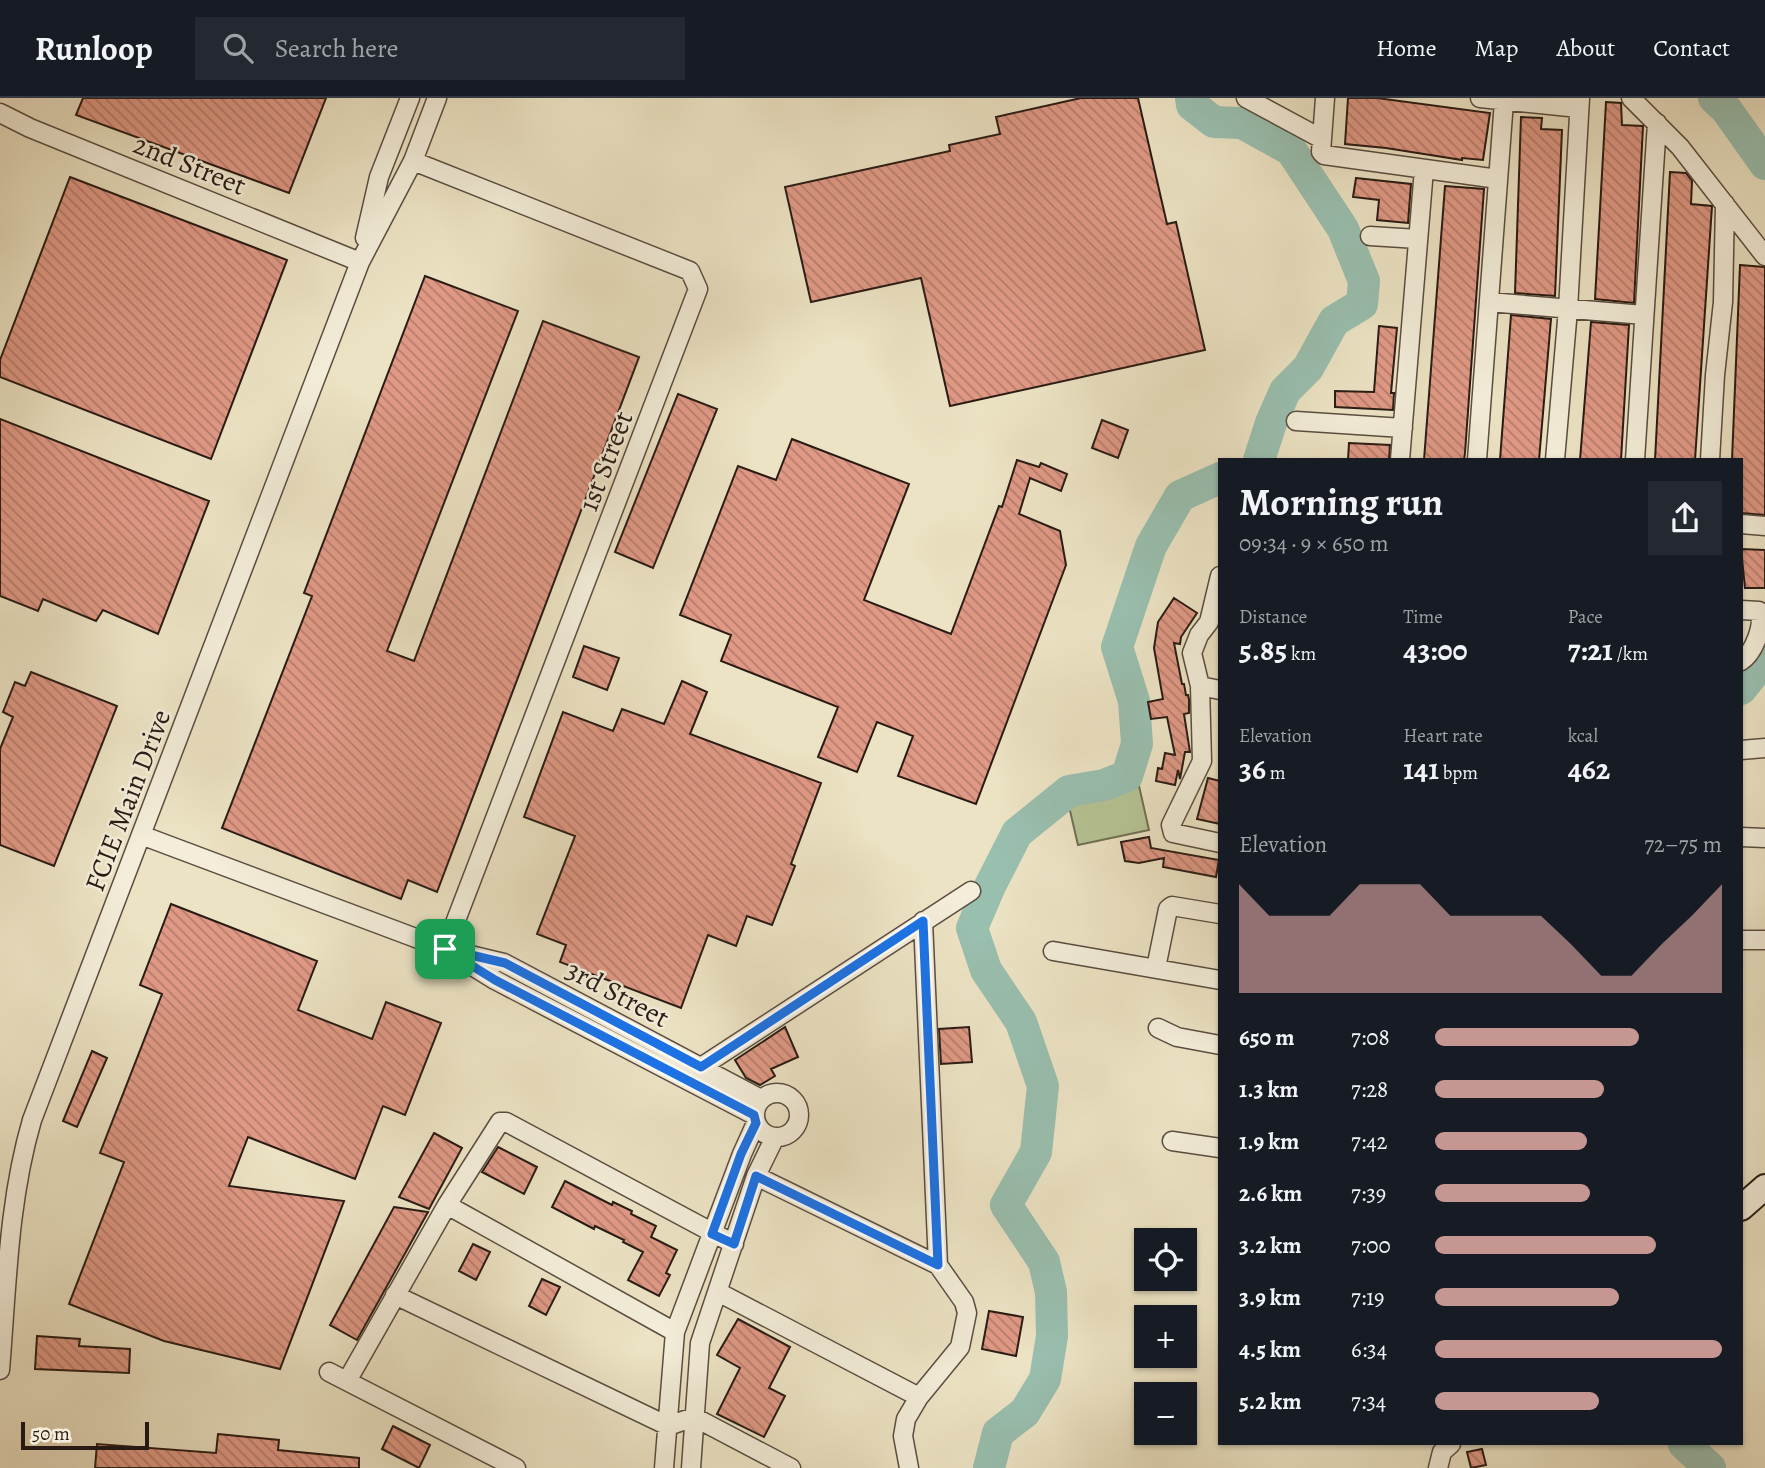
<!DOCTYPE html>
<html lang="en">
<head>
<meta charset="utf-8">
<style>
  body { margin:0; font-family:Alegreya,serif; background:#242831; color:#f1f3f6; height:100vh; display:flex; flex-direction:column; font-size:26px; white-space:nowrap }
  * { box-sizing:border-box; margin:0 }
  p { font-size:23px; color:#9ea1a6 }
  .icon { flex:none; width:38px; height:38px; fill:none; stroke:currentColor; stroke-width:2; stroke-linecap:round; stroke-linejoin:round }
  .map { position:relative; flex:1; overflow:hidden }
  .sheet { position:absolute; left:1218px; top:360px; width:525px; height:987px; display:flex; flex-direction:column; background:#171b24; border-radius:0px; box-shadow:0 2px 5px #0004 }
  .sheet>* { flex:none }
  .tools { position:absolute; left:1134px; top:1130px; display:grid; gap:14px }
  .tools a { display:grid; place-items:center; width:63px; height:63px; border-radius:0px; background:#171b24; box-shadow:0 2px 5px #0004; font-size:35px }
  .scale { position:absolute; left:21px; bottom:18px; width:128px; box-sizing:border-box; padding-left:7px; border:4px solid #291b14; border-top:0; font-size:19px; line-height:24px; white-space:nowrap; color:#291b14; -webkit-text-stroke:5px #f3edd9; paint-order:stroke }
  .pin { position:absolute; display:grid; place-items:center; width:60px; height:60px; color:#fff; margin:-30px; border-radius:14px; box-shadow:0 4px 10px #0006 }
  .round { display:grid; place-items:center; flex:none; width:74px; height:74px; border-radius:0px; background:#242831 }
  .headline { display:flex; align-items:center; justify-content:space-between; height:119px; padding:0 21px }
  h1 { font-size:38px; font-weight:700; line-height:52px }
  .figures { display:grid; grid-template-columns:repeat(3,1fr); gap:10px; height:119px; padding:7px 21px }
  .figures div { display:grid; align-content:center }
  .figures b { font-size:30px; font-weight:700 }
  .figures small { font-size:19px; font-weight:400 }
  .figures p { font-size:19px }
  .chart { height:196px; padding:14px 21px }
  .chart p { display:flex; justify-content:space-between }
  .chart svg { width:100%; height:126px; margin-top:7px; fill:#c59692; opacity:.7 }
  ul { padding:0 21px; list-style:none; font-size:23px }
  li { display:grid; grid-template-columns:112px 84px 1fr; align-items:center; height:52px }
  li i { height:18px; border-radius:9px; background:#c59692 }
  header { display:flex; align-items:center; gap:42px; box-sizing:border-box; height:98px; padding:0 35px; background:#171b24; border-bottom:2px solid #363941 }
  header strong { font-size:33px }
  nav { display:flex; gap:38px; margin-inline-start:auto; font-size:24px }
  .search { width:490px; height:63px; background:#242831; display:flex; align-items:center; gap:18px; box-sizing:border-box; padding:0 24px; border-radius:0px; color:#9ea1a6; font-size:26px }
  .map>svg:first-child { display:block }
</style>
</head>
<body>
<header>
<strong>Runloop</strong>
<div class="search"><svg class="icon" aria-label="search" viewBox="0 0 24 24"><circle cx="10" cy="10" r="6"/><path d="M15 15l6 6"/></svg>Search here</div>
<nav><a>Home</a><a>Map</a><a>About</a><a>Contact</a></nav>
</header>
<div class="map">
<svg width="1765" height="1370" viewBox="0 0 1765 1370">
  <defs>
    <pattern id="building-back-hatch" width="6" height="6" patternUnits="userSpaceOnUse" patternTransform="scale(1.75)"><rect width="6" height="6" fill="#e09985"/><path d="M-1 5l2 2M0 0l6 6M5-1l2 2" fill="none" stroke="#b67c6c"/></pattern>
  </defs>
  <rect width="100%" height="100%" fill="#ece3c4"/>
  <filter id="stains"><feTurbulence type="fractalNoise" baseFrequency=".00286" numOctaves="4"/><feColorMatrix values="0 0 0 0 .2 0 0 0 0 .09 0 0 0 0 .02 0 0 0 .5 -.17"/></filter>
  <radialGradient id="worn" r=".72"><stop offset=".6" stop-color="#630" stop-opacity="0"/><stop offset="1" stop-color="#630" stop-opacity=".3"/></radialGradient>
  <path fill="#b6c495" stroke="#707054" stroke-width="2" d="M1139,688L1149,732L1078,747L1068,704Z"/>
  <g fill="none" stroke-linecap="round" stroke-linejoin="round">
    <path stroke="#99bfaf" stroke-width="32" d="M1191,0L1192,7L1214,24L1242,25L1291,52L1343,131L1364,183L1362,206L1334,223L1308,270L1285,293L1271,325L1259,362
      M1714,0L1726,11L1765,66
      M1741,591L1765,561
      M1684,1346L1710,1370
      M989,1370L998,1335L1025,1314L1045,1281L1052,1238L1051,1194L1044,1164L1006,1107L1036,1054L1043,988L1021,924L986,872L972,830L990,788L1017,735L1069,693L1104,687L1127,678L1137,646L1134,603L1117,549L1151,448L1180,398L1220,380"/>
  </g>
  <path fill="url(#building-back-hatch)" stroke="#291b14" stroke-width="2" d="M83,0H326L289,95L76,17Z
    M1081,0H1138L1167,126L1176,124L1205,252L950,308L921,180L811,204L785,89L950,53L949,47L1000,36L996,19Z
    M1348,0H1377L1490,15L1483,62L1462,60V62L1386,50L1345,46Z
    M1606,4L1621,5L1622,27L1643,28L1634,205L1595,201Z
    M1521,19L1542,20L1541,31L1562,32L1555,198L1515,195Z
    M1670,74L1686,75L1692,83L1691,106L1712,108L1695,362H1655Z
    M70,79L287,162L211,361L0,279V262Z
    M1356,80L1411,86L1408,125L1377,122L1379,102L1353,99Z
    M1445,88L1484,91L1465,355L1464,362H1424Z
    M1740,167L1765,169V417L1741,415V362H1732Z
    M425,178L518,213L387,553L414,563L543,223L639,259L437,794L408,782L401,801L222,730L312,498L304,495Z
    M1511,217L1551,221L1539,362H1500Z
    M1591,224L1629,227L1621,362H1580Z
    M1379,228L1397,230L1391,295H1394L1393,312L1335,309V293L1374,294Z
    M678,296L717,311L653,470L615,454Z
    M0,321L209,403L158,536L103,512L96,523L43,501L38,513L0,498Z
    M1102,322L1128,332L1118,360L1092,350Z
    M792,341L909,386L864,502L951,536L999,408L1002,409L1017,362L1039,369L1041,365L1067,376L1061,393L1030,380L1019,416L1060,433L1066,467L976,706L898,678L913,638L877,624L857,674L818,659L838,609L721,563L731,537L680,517L738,368L776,382Z
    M1349,345L1390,347L1389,362H1348Z
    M1741,451L1765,452V490H1745Z
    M1174,500L1197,515L1181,539L1180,546L1174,545L1182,586H1184L1186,597H1188L1189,601V615L1184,616L1190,654H1185L1180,681L1178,672L1175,687L1156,683L1158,670L1162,671L1165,655L1175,657L1167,619L1151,621L1148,604L1163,601L1154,550L1158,524Z
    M584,548L619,560L607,592L573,579Z
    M31,574L117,608L54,768L0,747V651L13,619L3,614L15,584L25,588Z
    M682,583L707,594L690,636L821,685L791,766L795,768L772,827L747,818L736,848L708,837L681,910L560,864L566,847L537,836L575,738L524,719L563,614L613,633L622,611L664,626Z
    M1208,680L1220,683V726L1197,721Z
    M1149,739L1151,750L1219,762L1216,779L1163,769L1164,760L1139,765L1125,763L1121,744Z
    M171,806L317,863L298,912L372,941L386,904L441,925L405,1017L383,1008L355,1081L248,1039L229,1088L344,1103L280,1271L164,1243L69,1206L124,1064L100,1055L162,896L140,887Z
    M785,929L798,959L771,971L775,978L760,987L746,980L735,962Z
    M969,929L972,964L941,966L939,931Z
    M92,953L107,960L77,1029L63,1023Z
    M434,1035L462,1050L429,1111L399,1099Z
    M498,1049L537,1069L524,1096L482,1074Z
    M565,1083L612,1107L613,1104L632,1113L631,1116L656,1128L651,1139L677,1152L666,1175L670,1177L659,1198L628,1182L643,1154L623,1144L624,1142L595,1128L594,1131L552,1109Z
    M394,1109L428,1114L357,1242L330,1227Z
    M473,1146L490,1154L476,1182L459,1173Z
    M542,1181L560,1189L546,1217L529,1208Z
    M989,1213L1023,1219L1016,1258L982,1251Z
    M738,1221L790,1249L769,1290L785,1298L764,1339L717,1316L740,1270L717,1257Z
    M37,1238L80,1241L79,1248L130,1251L129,1275L35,1271Z
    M393,1328L430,1347L419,1370L382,1351Z
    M218,1336L279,1342L278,1352L359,1360V1370H95L97,1346L216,1355Z
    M1482,1351L1486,1367L1471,1370L1467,1354Z"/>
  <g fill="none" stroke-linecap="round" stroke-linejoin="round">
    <g stroke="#5a4d40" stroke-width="21">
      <path id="street" d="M1246,0L1322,41
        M1325,0L1321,54L1324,57L1498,81
        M1480,0L1579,10
        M1631,0L1680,49L1765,158
        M0,15L30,30L360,164
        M413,63L690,173L698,191L445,851
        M1370,138L1418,141
        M365,140L379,79L410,0
        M1489,204L1644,217
        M1296,323L1403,330
        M1400,362L1424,71
        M1477,362L1504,3
        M1555,362L1568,211L1580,0
        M1635,362L1657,25
        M1710,362L1715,277L1723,204L1725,106
        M1741,426L1765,428
        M1220,478L1209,524L1199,537L1192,555L1200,588L1202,663L1171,727L1173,735L1220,745
        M1741,512L1759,513C1765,526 1754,555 1741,563
        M1200,588L1220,592
        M1741,652L1765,650
        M141,737L445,851L504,865L761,1001
        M1741,739L1765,740
        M923,823L938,1167
        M1741,842H1765
        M1053,853L1220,882
        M458,859L495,882L754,1017
        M1156,870L1168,811L1172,808L1220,816
        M1158,930L1177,939L1220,947
        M697,978L701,969L971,793
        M755 1017a22 22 0 1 1 44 0a22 22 0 1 1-44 0Z
        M1172,1043L1220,1050
        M756,1078L938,1167L964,1204L967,1215L960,1249L919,1299L906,1321L903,1338L909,1370
        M447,1107L675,1234
        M718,1194L919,1299
        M395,1197L668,1328L694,1319L791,1370
        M0,1272C7,1188 8,1104 32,1022L360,164L413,63L437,0
        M329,1274L516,1370
        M347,1283L447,1107L500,1024H506L734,1146
        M664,1370L675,1234L742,1056L756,1025
        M691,1370L700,1245L756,1078L775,1039
        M1438,1370L1442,1354L1451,1346"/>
    </g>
    <g stroke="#291b14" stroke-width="28">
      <path id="secondary" d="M1741,1110L1765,1089"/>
    </g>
    <use href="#street" stroke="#f3edd9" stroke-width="18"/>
    <use href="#secondary" stroke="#f3edd9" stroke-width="24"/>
  </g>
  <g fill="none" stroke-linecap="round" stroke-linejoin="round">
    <g stroke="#fff" stroke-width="14">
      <path id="route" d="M923,823L938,1167L756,1078L734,1146L712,1136L741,1056L756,1025L754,1017L495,882L445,851L505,865L701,969Z"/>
    </g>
    <use href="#route" stroke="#1a73e8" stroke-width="9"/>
  </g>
  <g text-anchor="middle" stroke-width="5" stroke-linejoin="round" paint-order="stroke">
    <g font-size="28" fill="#291b14" stroke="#f3edd9">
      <text transform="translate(190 66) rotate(22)" y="10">2nd Street</text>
      <text transform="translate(605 363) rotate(-69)" y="10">1st Street</text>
      <text transform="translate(127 702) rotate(-69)" y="10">FCIE Main Drive</text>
      <text transform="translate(618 895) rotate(28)" y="10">3rd Street</text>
    </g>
  </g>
  <rect width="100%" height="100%" filter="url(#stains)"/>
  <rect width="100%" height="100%" fill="url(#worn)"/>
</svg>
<div class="tools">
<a><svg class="icon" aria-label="locate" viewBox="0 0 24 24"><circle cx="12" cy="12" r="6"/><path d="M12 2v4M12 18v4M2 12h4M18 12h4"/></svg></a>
<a>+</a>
<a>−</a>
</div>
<div class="scale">50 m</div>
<div class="pin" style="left:445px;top:851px;background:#1e9e55"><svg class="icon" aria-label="arrive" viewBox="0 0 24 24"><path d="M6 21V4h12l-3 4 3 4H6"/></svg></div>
<section class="sheet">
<div class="headline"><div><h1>Morning run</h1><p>09:34 · 9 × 650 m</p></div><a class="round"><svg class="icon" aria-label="share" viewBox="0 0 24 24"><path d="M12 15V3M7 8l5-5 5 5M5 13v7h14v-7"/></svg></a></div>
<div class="figures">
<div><p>Distance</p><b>5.85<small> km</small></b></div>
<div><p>Time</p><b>43:00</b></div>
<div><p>Pace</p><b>7:21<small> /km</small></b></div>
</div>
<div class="figures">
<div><p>Elevation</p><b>36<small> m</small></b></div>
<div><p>Heart rate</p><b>141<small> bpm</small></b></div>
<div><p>kcal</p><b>462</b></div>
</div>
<div class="chart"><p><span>Elevation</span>72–75 m</p>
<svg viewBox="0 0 160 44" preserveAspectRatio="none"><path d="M0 44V6L10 17L20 17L30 17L40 6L50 6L60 6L70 17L80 17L90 17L100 17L110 27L120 38L130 38L140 27L150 17L160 6V44z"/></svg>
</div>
<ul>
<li><b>650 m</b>7:08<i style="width:71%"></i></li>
<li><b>1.3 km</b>7:28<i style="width:59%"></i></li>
<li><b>1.9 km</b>7:42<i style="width:53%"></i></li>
<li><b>2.6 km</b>7:39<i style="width:54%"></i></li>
<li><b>3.2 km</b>7:00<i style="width:77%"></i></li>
<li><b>3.9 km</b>7:19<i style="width:64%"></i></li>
<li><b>4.5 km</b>6:34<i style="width:100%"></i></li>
<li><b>5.2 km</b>7:34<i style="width:57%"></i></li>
</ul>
</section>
</div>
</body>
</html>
